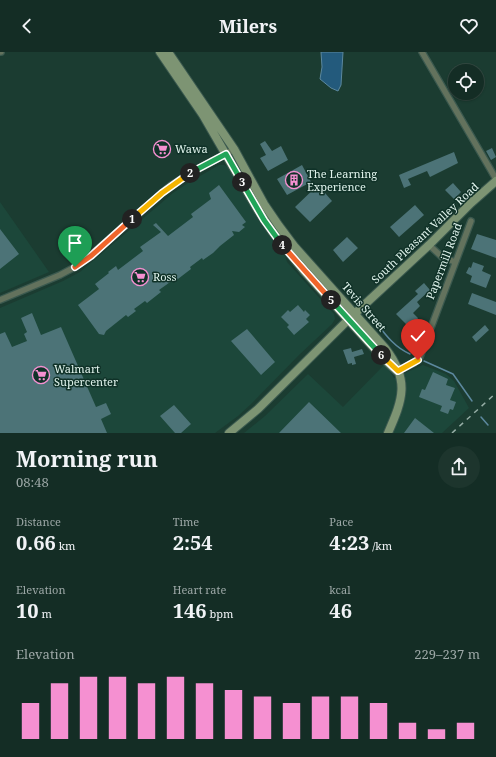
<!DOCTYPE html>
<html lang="en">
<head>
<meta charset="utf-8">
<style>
  body { margin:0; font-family:"Noto Serif",serif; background:#1d352d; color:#f1f3f6; height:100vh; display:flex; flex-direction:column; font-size:15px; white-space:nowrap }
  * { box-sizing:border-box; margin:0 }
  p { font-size:13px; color:#9da8a7 }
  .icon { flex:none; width:22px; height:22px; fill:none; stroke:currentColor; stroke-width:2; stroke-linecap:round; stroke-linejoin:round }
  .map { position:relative; height:381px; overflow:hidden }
  .details { display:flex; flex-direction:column; background:#142d25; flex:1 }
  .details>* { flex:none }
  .buttons { position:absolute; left:448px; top:12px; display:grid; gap:8px }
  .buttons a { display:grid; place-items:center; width:36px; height:36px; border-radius:50%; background:#142d25; box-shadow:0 1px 3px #0004,0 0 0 1px #334942; font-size:20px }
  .pin { position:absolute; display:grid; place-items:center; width:34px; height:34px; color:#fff; margin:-41px -17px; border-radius:50% 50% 50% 0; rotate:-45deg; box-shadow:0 0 4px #0007 }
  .pin .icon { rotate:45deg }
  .km { position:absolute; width:20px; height:20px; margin:-10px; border-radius:50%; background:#222; color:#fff; font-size:11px; line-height:20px; text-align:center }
  .round { display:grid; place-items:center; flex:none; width:42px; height:42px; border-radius:21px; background:#1d352d }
  .headline { display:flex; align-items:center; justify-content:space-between; height:68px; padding:0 16px }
  h1 { font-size:22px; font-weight:700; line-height:30px }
  .metrics { display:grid; grid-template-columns:repeat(3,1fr); gap:6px; height:68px; padding:4px 16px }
  .metrics div { display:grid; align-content:center }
  .metrics b { font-size:20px; font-weight:700 }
  .metrics small { font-size:11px; font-weight:400 }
  .metrics p { font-size:11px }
  .chart { height:112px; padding:8px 16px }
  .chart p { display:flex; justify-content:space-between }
  .chart svg { width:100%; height:72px; margin-top:4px; stroke:#f590d1; stroke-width:6 }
  header { display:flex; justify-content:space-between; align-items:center; height:52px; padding:0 16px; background:#142d25; font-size:18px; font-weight:700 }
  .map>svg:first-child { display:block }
</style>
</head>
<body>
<header><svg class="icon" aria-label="back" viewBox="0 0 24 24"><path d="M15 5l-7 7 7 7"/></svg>Milers<svg class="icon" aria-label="heart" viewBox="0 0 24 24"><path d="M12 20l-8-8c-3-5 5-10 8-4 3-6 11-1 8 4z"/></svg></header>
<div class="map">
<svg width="496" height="381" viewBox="0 0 496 381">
  <rect width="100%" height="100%" fill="#1b3c31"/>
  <path fill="#1c473a" d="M219,113H224L228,115L257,165L285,204L287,210L334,262L335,267L332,272L299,303L250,353L238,364L215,381H0V256L63,229L80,220L173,141L188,131Z
    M0,150L49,220L0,241Z
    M385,312L394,326L423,313L446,322L454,329L469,356L442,381H244L265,364L308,322L343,355Z"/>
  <path fill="#235a7c" stroke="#5c889e" d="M321,0H343L341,33L338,39L331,36L320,27L322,15Z"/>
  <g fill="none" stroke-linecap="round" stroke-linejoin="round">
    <path stroke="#5c889e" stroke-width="1.5" d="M374,268C385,282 394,295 410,302
      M424,309L453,322L472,349
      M481,365L488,373"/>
  </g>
  <path fill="#4c7377" d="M265,89L272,99L281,94L288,108L268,119L260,106L266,103L260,92Z
    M492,96L496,105L491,108L486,99Z
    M454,100L458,111L430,125L427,119L408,127L411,133L404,136L399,123Z
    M302,113L311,130L287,143L277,127Z
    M453,131L461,140L454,147L445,138Z
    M219,133L246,170L242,173L245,175L239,180L232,179L234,183L220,194L213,201L203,208L202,206L190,215L191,217L174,230L173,228L159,238L161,240L147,251L145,249L134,257L136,259L128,265L126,263L106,279L104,283L99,282L78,253L99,237L95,232L109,221L108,220L116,214L118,218L143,199L140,195L161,180L153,173L156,171L168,184L193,165L191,162L211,147L209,141Z
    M318,133L332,149L310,170L295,155Z
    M415,153L424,163L399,185L390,175Z
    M0,177L19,202L0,217Z
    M477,182L496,188V206L471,197Z
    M347,185L358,196L343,210L333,198Z
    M473,210L484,214L482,219L491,223L486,236L470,230L472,224L466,221L469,215L471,216Z
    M424,231L430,238L417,250L420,254L413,261L418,266L417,268L418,270L411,277L396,262L418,242L415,239Z
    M472,241L496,250V263L468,252Z
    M298,253L304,260L305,258L310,263L306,267L309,270L294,283L287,275L289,273L281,265L288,258L290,260Z
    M32,261L41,283L61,275L96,355L106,351L111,362L101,367L107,381H0V282L5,280L12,295L27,289L24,282L27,280L21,266Z
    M485,273L489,278L476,290L472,285Z
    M247,277L275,310L261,323L231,289Z
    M351,296L352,300L362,297L364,302L354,305L356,312L352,313V311L348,312L343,298Z
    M433,320L448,327L446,333L455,336L450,348L456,350L453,358L450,357L448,362L440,359L442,354L419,345L422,337L425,338Z
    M309,350L311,352L341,381H279Z
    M174,353L191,372L181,381H175L160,364Z
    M415,366L434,381H404Z"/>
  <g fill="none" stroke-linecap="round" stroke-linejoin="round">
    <g stroke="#3b594f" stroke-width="8">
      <path id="street" d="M0,0H1
        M422,0L496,127
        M429,193L442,205L455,210
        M0,248L60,223L75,215L91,203L170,134L188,123L234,97
        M398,319L414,311L420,305L471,169"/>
    </g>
    <g stroke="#3b594f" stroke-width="10">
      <path id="secondary" d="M160,0L203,63L258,158L272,179L305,220L383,306L397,319
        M168,0L234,97L264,152L279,174L294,194L385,296C410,328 403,347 388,381
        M229,381L258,357L349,267L429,193L471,151L496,129"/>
    </g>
    <use href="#street" stroke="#63725d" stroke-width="5.5"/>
    <use href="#secondary" stroke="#7d9473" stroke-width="8"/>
    <path stroke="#96aea6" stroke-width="1.5" stroke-dasharray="5 5" stroke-linecap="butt" d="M452,381L496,341"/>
  </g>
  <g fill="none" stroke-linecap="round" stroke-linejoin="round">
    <g stroke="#fff" stroke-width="8">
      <path id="split-1" d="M75,215L91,204L132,167"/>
    </g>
    <g stroke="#fff" stroke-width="8">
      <path id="split-2" d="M132,167L162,141L190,121"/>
    </g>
    <g stroke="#fff" stroke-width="8">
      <path id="split-3" d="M190,121L226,102L242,130"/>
    </g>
    <g stroke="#fff" stroke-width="8">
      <path id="split-4" d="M242,130L264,168L282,193"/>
    </g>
    <g stroke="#fff" stroke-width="8">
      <path id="split-5" d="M282,193L331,248"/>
    </g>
    <g stroke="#fff" stroke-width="8">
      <path id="split-6" d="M331,248L381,303"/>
    </g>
    <g stroke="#fff" stroke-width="8">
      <path id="split-7" d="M381,303L398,319L418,308"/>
    </g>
    <use href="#split-1" stroke="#f0652b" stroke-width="5"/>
    <use href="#split-2" stroke="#f5b400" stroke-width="5"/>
    <use href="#split-3" stroke="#22a559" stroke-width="5"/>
    <use href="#split-4" stroke="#22a559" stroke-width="5"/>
    <use href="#split-5" stroke="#f0652b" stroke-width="5"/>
    <use href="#split-6" stroke="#22a559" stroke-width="5"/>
    <use href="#split-7" stroke="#f5b400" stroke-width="5"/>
  </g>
  <defs>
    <g id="supermarket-ring" transform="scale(0.9)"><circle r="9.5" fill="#103228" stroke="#f590d1" stroke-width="1.5"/><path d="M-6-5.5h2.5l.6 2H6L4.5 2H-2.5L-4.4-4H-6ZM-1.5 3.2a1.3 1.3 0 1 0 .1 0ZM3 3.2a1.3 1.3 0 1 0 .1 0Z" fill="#f590d1"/></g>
    <g id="building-ring" transform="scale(0.9)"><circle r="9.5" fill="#103228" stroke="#f590d1" stroke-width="1.5"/><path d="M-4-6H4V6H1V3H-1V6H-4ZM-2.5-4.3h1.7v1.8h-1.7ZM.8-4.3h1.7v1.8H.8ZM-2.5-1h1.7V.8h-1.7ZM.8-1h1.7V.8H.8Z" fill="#f590d1"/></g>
  </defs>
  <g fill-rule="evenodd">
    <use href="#supermarket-ring" x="162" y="97"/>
    <use href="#building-ring" x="294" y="128"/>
    <use href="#supermarket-ring" x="140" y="225"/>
    <use href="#supermarket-ring" x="41" y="323"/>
  </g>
  <g text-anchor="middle" stroke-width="3" stroke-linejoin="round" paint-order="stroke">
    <g font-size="11" fill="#e1f4ed" stroke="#103228" text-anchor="start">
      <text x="175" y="101">Wawa</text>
      <text x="307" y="126">The Learning<tspan x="307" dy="13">Experience</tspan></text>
      <text x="153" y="229">Ross</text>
      <text x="54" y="321">Walmart<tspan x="54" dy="13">Supercenter</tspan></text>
    </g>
    <g font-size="11" fill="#e1f4ed" stroke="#103228">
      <text transform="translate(425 181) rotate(-43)" y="4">South Pleasant Valley Road</text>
      <text transform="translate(444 209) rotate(-69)" y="4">Papermill Road</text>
      <text transform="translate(364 255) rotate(49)" y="4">Tevis Street</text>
    </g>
  </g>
</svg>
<div class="buttons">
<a><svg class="icon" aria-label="locate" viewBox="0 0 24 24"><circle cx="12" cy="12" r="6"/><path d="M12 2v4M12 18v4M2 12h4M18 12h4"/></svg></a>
</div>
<div class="pin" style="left:75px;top:215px;background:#1e9e55"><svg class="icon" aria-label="arrive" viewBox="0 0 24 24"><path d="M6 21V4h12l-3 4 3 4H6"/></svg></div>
<div class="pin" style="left:418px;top:308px;background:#d93025"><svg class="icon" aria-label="check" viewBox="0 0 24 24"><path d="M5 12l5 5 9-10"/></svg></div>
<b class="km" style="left:132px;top:167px">1</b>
<b class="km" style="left:190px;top:121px">2</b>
<b class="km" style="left:242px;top:130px">3</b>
<b class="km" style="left:282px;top:193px">4</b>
<b class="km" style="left:331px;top:248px">5</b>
<b class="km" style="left:381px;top:303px">6</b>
</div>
<section class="details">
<div class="headline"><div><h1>Morning run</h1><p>08:48</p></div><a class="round"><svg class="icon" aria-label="share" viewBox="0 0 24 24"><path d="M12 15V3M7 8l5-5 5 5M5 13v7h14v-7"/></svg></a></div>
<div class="metrics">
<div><p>Distance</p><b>0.66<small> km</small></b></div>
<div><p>Time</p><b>2:54</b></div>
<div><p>Pace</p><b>4:23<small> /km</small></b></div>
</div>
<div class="metrics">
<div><p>Elevation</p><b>10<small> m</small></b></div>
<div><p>Heart rate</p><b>146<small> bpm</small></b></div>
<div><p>kcal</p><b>46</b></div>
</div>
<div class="chart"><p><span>Elevation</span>229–237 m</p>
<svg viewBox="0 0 160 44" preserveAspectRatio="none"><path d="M5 44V22M15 44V10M25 44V6M35 44V6M45 44V10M55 44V6M65 44V10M75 44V14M85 44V18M95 44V22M105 44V18M115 44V18M125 44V22M135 44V34M145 44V38M155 44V34"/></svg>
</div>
</section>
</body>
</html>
